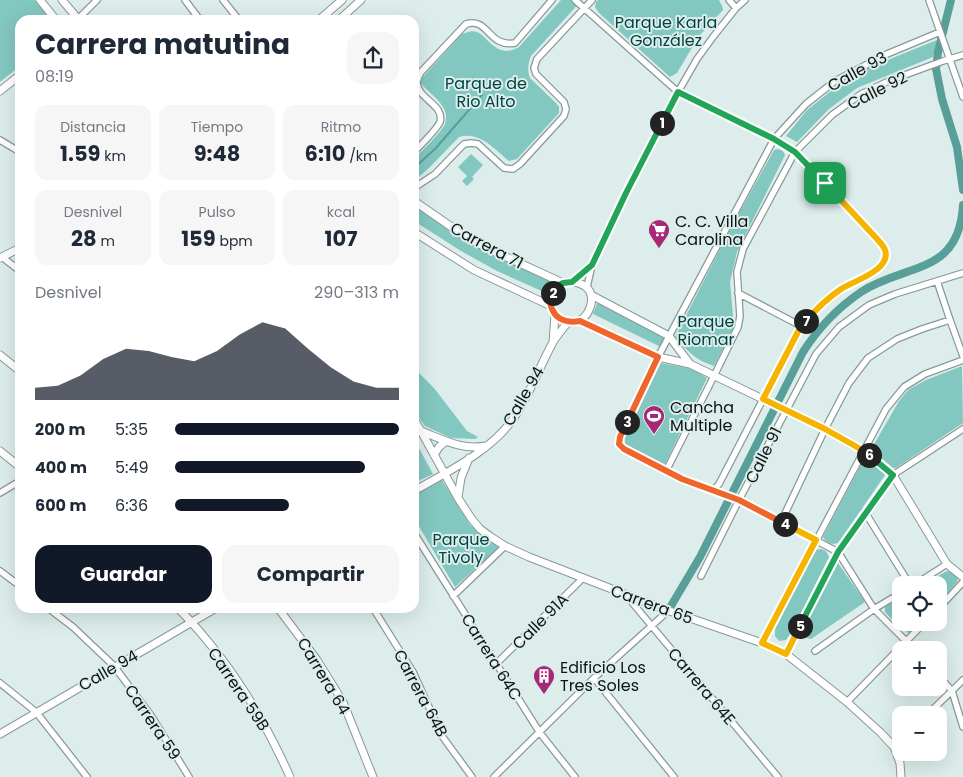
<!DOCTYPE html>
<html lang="es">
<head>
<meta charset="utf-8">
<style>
  body { margin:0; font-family:Poppins,sans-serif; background:#f6f6f7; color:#1f2937; height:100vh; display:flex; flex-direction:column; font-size:19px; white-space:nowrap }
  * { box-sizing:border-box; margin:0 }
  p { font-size:16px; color:#747a83 }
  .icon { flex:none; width:28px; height:28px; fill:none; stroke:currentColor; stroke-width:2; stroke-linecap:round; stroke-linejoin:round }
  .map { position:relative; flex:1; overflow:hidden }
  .drawer { position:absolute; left:15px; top:15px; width:404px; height:598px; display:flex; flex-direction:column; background:#fff; border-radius:15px; box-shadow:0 5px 20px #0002 }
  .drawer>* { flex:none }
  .fabs { position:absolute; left:892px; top:576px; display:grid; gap:10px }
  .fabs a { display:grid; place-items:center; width:55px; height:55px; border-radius:10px; background:#fff; box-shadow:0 5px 20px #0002; font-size:25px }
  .pin { position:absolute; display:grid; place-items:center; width:42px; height:42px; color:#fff; margin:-21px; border-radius:10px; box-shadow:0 2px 8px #0006 }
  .km { position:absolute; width:25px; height:25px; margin:-12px; border-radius:50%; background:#222; color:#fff; font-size:14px; line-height:25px; text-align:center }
  .round { display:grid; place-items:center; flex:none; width:52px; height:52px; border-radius:15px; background:#f6f6f7 }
  .headline { display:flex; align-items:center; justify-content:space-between; height:85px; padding:0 20px }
  h1 { font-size:28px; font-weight:700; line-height:38px }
  .metrics { display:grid; grid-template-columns:repeat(3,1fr); gap:8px; height:85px; padding:5px 20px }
  .metrics div { display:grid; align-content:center; border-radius:12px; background:#f6f6f7; text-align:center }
  .metrics b { font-size:21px; font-weight:700 }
  .metrics small { font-size:14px; font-weight:400 }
  .metrics p { font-size:14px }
  .chart { height:140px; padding:10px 20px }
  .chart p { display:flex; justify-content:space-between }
  .chart svg { width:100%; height:90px; margin-top:5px; fill:#111827; opacity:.7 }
  .primary-button { display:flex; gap:10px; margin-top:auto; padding:10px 20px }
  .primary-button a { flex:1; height:58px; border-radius:15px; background:#111827; color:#fff; font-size:20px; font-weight:700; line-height:58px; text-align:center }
  .primary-button a+a { background:#f6f6f7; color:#1f2937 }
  ul { padding:0 20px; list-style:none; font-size:16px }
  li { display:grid; grid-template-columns:80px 60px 1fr; align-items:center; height:38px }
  li i { height:12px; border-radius:6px; background:#111827 }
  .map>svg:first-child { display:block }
</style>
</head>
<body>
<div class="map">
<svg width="963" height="777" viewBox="0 0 963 777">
  <rect width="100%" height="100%" fill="#dcedeb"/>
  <path fill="#83c7c1" d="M0,0H35L52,20H20V66L0,82Z
    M561,0H582L531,56C528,64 527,70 530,78L556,103L559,107V113L517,159L509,161C494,149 480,131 459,137L430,167L414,181V158C422,152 438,135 444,126C446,122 447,116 445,111C442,102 428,91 421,84V79L462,34C466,33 472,30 477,32C480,33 482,35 484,37C495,48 503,56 519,47Z
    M598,0H719L723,8V10L701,34L690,51L677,73L670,77L599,13L595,7L596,2Z
    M937,40L933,57L857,88L829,109L797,142L786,136L807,110L836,87L863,70Z
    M778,149L783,151L785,155L737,252L730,282L734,327L714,366C695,360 688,351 675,337L732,226L774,150Z
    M471,154L483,165L472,177L474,179L467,186L462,181L467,176L458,167Z
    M414,203L467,239L553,282V286L549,293H546L497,271L461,251L414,221Z
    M598,301L666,337L661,347L593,314Z
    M660,363L693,369L707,378L664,466L625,446L624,433Z
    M962,366L963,423L896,468H893L873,451V446L899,401L908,390L926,380Z
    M414,368L434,388L467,431L478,437L475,439L451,438L425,426L414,411Z
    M414,439L433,474L414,483Z
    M869,457L885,472V475L838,543C832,545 826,543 823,537L864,459Z
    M442,480L470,525L499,547L455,587L414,518V495Z
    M821,549L826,551L829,557L791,633L786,640L779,641L775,636V629L815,550Z
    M838,563L865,602L811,639L807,638L802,634L803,629Z
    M947,571C952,572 955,574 958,578L957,582L939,602V585H922Z
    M901,598V622L919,623L910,633C900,630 893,620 885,612V607Z"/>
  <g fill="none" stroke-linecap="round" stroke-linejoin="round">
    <path stroke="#589f99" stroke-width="2" d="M414,168L435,149L482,95"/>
    <path stroke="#589f99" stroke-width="8" d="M951,0L938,52L936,69L942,99L957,147L963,190
      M668,611L700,557L803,352C819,327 836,309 861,292C905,263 959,276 963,205"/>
    <g stroke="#899997" stroke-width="8">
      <path id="minor" d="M185,0L200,20
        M223,0L239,20
        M575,0L678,92L774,139L795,152L878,240L885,249L886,256L883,263L877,270L843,288L816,309L801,326L719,484L713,491
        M729,0L736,8
        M929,0L963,97
        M78,19L97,0
        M0,140L20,152
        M414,152C420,146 437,129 440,122C445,105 418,99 417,83C417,80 419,76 421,72L466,24C489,17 488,48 515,43L552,0
        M414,188L435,174L464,144L471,143L478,144L504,168L513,169L520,164L564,116L566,109L564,102L536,74L534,68L537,59L592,0
        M2,257L20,271
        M937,281L950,320L963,356
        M572,282L592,265
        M587,287L592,265L626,193L678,92L697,59L713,37L736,8L745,0
        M738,293L801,326
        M666,471L714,376L738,327L740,316L737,272L743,249L795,152L832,115L861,94L891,80L943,61L963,55
        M0,493L20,481
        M865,512L910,585
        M781,522L825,429L849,383L868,358L897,339L922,329L950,320
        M414,533L540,733L575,777
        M0,571L20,586
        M701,576L739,500L816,354L839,327L869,305L895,294L963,273
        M914,585L947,564
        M625,594L778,777
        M453,596L505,546
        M48,608L73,627L114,666L152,717L189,777
        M373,608L413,672L442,736L472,777
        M939,608L963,582
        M762,643L886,409L904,387L925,374L963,360
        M915,650L874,609L838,552L739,500L682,479L624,449L619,444L620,437L658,357L774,139L806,104L835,81L887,54L940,32
        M815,651L874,609L901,593
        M786,654L838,552L893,475L963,429
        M496,664L583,578
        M939,676L952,691L963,727
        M594,678L674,777
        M0,683L36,712L87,777
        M847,702L925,622
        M927,715L963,680
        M894,747L901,740
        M494,777L594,678L668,611"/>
    </g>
    <g stroke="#899997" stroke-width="9">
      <path id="tertiary" d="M40,0L56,20
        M62,0L79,20
        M319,20L342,0
        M339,20L361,0
        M0,91L20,75
        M414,201L466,237L489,249L563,283
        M414,232L474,270L551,306
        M0,258L20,248
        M572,282C576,282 583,284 586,287C598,296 589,322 573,322C551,323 542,295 560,284C564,282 568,282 572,282Z
        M591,295L669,336L690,364
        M580,321L658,357L690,364L825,429L864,451L893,475L947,564L963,577
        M553,342L555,315
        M0,355L20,371
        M414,419L421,431L458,498L471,518L480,529L491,537L505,546L529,557L661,608L762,643L786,654L847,702L881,733L894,747L900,763L901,777
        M421,431C444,440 461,450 486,446
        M0,451L20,467
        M434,455L439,447L446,441
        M414,491C447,472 491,451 513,419C529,396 539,368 552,344C556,336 563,329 568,322
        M458,497L461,478L469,458
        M178,608C225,656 263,716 290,777
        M278,608L317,660L343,702L373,777
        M0,734L216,608"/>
    </g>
    <use href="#minor" stroke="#fff" stroke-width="5.5"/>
    <use href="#tertiary" stroke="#fff" stroke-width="7"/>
  </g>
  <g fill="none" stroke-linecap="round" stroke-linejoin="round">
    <g stroke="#fff" stroke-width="10">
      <path id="split-1" d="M662,123L678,92L774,139L795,152L825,183"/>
    </g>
    <g stroke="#fff" stroke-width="10">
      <path id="split-2" d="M553,293L559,285L563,283L572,282L592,265L626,193L662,123"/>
    </g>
    <g stroke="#fff" stroke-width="10">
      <path id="split-3" d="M553,293C552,296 551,298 550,301C550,304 551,306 552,309C557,321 569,323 580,321L658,357L627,422"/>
    </g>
    <g stroke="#fff" stroke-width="10">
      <path id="split-4" d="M627,422L620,437L619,444L624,449L682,479L739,500L785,524"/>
    </g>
    <g stroke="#fff" stroke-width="10">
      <path id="split-5" d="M785,524L816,540L762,643L786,654L800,626"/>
    </g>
    <g stroke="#fff" stroke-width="10">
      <path id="split-6" d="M800,626L838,552L893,475L869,455"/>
    </g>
    <g stroke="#fff" stroke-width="10">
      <path id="split-7" d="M806,321L801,326L763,399L825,429L864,451L869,455"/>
    </g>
    <g stroke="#fff" stroke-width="10">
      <path id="split-8" d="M806,321C816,309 828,298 841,289C853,281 892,270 885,250C884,246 880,243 878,240L825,183"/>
    </g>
    <use href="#split-1" stroke="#22a559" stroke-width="6"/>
    <use href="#split-2" stroke="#22a559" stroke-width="6"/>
    <use href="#split-3" stroke="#f0652b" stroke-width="6"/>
    <use href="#split-4" stroke="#f0652b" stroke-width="6"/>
    <use href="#split-5" stroke="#f5b400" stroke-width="6"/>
    <use href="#split-6" stroke="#22a559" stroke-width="6"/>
    <use href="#split-7" stroke="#f5b400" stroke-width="6"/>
    <use href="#split-8" stroke="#f5b400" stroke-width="6"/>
  </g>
  <defs>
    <g id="supermarket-pin" transform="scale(1.125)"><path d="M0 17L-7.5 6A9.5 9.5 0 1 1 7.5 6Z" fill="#a82876" stroke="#dcedeb"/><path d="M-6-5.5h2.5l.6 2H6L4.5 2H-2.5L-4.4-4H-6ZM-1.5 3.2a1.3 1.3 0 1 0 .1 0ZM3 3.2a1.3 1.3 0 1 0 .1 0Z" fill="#fff"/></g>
    <g id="stadium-pin" transform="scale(1.125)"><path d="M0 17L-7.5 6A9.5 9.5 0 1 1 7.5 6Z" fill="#a82876" stroke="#dcedeb"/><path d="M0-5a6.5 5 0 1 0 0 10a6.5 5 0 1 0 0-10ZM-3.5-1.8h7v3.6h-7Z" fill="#fff"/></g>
    <g id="building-pin" transform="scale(1.125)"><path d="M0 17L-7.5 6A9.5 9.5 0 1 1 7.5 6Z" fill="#a82876" stroke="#dcedeb"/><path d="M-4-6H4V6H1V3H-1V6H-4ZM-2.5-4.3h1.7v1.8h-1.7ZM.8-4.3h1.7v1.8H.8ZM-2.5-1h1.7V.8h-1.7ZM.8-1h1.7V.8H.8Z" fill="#fff"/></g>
  </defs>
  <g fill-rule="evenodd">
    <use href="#supermarket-pin" x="659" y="230"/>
    <use href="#stadium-pin" x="654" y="416"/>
    <use href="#building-pin" x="544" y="676"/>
  </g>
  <g text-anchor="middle" stroke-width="4" stroke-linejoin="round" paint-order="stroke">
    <g font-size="16" fill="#004440" stroke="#dcedeb">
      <text x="666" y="28">Parque Karla<tspan x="666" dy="18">González</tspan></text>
      <text x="486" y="89">Parque de<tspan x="486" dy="18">Rio Alto</tspan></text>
      <text x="706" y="327">Parque<tspan x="706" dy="18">Riomar</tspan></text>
      <text x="461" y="545">Parque<tspan x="461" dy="18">Tivoly</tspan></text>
    </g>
    <g font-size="16" fill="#0e1413" stroke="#dcedeb">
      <text transform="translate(857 71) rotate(-29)" y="6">Calle 93</text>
      <text transform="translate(877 90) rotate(-27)" y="6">Calle 92</text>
      <text transform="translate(487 245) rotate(28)" y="6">Carrera 71</text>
      <text transform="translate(523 396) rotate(-60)" y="6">Calle 94</text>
      <text transform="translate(763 455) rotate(-63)" y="6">Calle 91</text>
      <text transform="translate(652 604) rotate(20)" y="6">Carrera 65</text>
      <text transform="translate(540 621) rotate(-45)" y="6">Calle 91A</text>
      <text transform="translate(492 657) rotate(58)" y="6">Carrera 64C</text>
      <text transform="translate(108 670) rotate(-30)" y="6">Calle 94</text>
      <text transform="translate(324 676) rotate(59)" y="6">Carrera 64</text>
      <text transform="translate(702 686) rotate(50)" y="6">Carrera 64E</text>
      <text transform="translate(239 689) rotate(56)" y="6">Carrera 59B</text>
      <text transform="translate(421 693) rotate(62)" y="6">Carrera 64B</text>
      <text transform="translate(153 722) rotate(56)" y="6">Carrera 59</text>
    </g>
    <g font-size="16" fill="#0e1413" stroke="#dcedeb" text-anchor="start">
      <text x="675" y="227">C. C. Villa<tspan x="675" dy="18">Carolina</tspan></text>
      <text x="670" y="413">Cancha<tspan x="670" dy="18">Multiple</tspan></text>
      <text x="560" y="673">Edificio Los<tspan x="560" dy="18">Tres Soles</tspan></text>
    </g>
  </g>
</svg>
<div class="fabs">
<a><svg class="icon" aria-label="locate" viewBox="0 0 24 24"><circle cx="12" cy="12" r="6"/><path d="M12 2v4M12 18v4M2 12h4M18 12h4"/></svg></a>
<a>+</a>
<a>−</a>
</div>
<div class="pin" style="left:825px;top:183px;background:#1e9e55"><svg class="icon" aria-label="arrive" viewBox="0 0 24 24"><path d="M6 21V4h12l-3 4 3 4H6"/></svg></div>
<b class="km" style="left:662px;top:123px">1</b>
<b class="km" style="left:553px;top:293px">2</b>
<b class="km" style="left:627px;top:422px">3</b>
<b class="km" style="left:785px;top:524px">4</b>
<b class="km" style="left:800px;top:626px">5</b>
<b class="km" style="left:869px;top:455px">6</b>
<b class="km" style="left:806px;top:321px">7</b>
<section class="drawer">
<div class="headline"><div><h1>Carrera matutina</h1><p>08:19</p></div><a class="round"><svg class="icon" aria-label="share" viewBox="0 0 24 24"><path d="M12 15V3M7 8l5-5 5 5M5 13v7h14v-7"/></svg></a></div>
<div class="metrics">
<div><p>Distancia</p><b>1.59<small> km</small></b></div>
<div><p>Tiempo</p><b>9:48</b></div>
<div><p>Ritmo</p><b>6:10<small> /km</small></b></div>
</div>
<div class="metrics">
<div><p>Desnivel</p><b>28<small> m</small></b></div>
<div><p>Pulso</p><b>159<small> bpm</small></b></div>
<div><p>kcal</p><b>107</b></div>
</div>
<div class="chart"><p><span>Desnivel</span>290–313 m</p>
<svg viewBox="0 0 160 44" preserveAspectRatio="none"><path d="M0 44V38L10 37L20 32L30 24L40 19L50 20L60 23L70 25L80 20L90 12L100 6L110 9L120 19L130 28L140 35L150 38L160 38V44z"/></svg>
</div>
<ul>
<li><b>200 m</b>5:35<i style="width:100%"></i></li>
<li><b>400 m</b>5:49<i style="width:85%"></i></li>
<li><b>600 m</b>6:36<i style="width:51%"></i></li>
</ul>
<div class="primary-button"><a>Guardar</a><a>Compartir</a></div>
</section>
</div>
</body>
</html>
